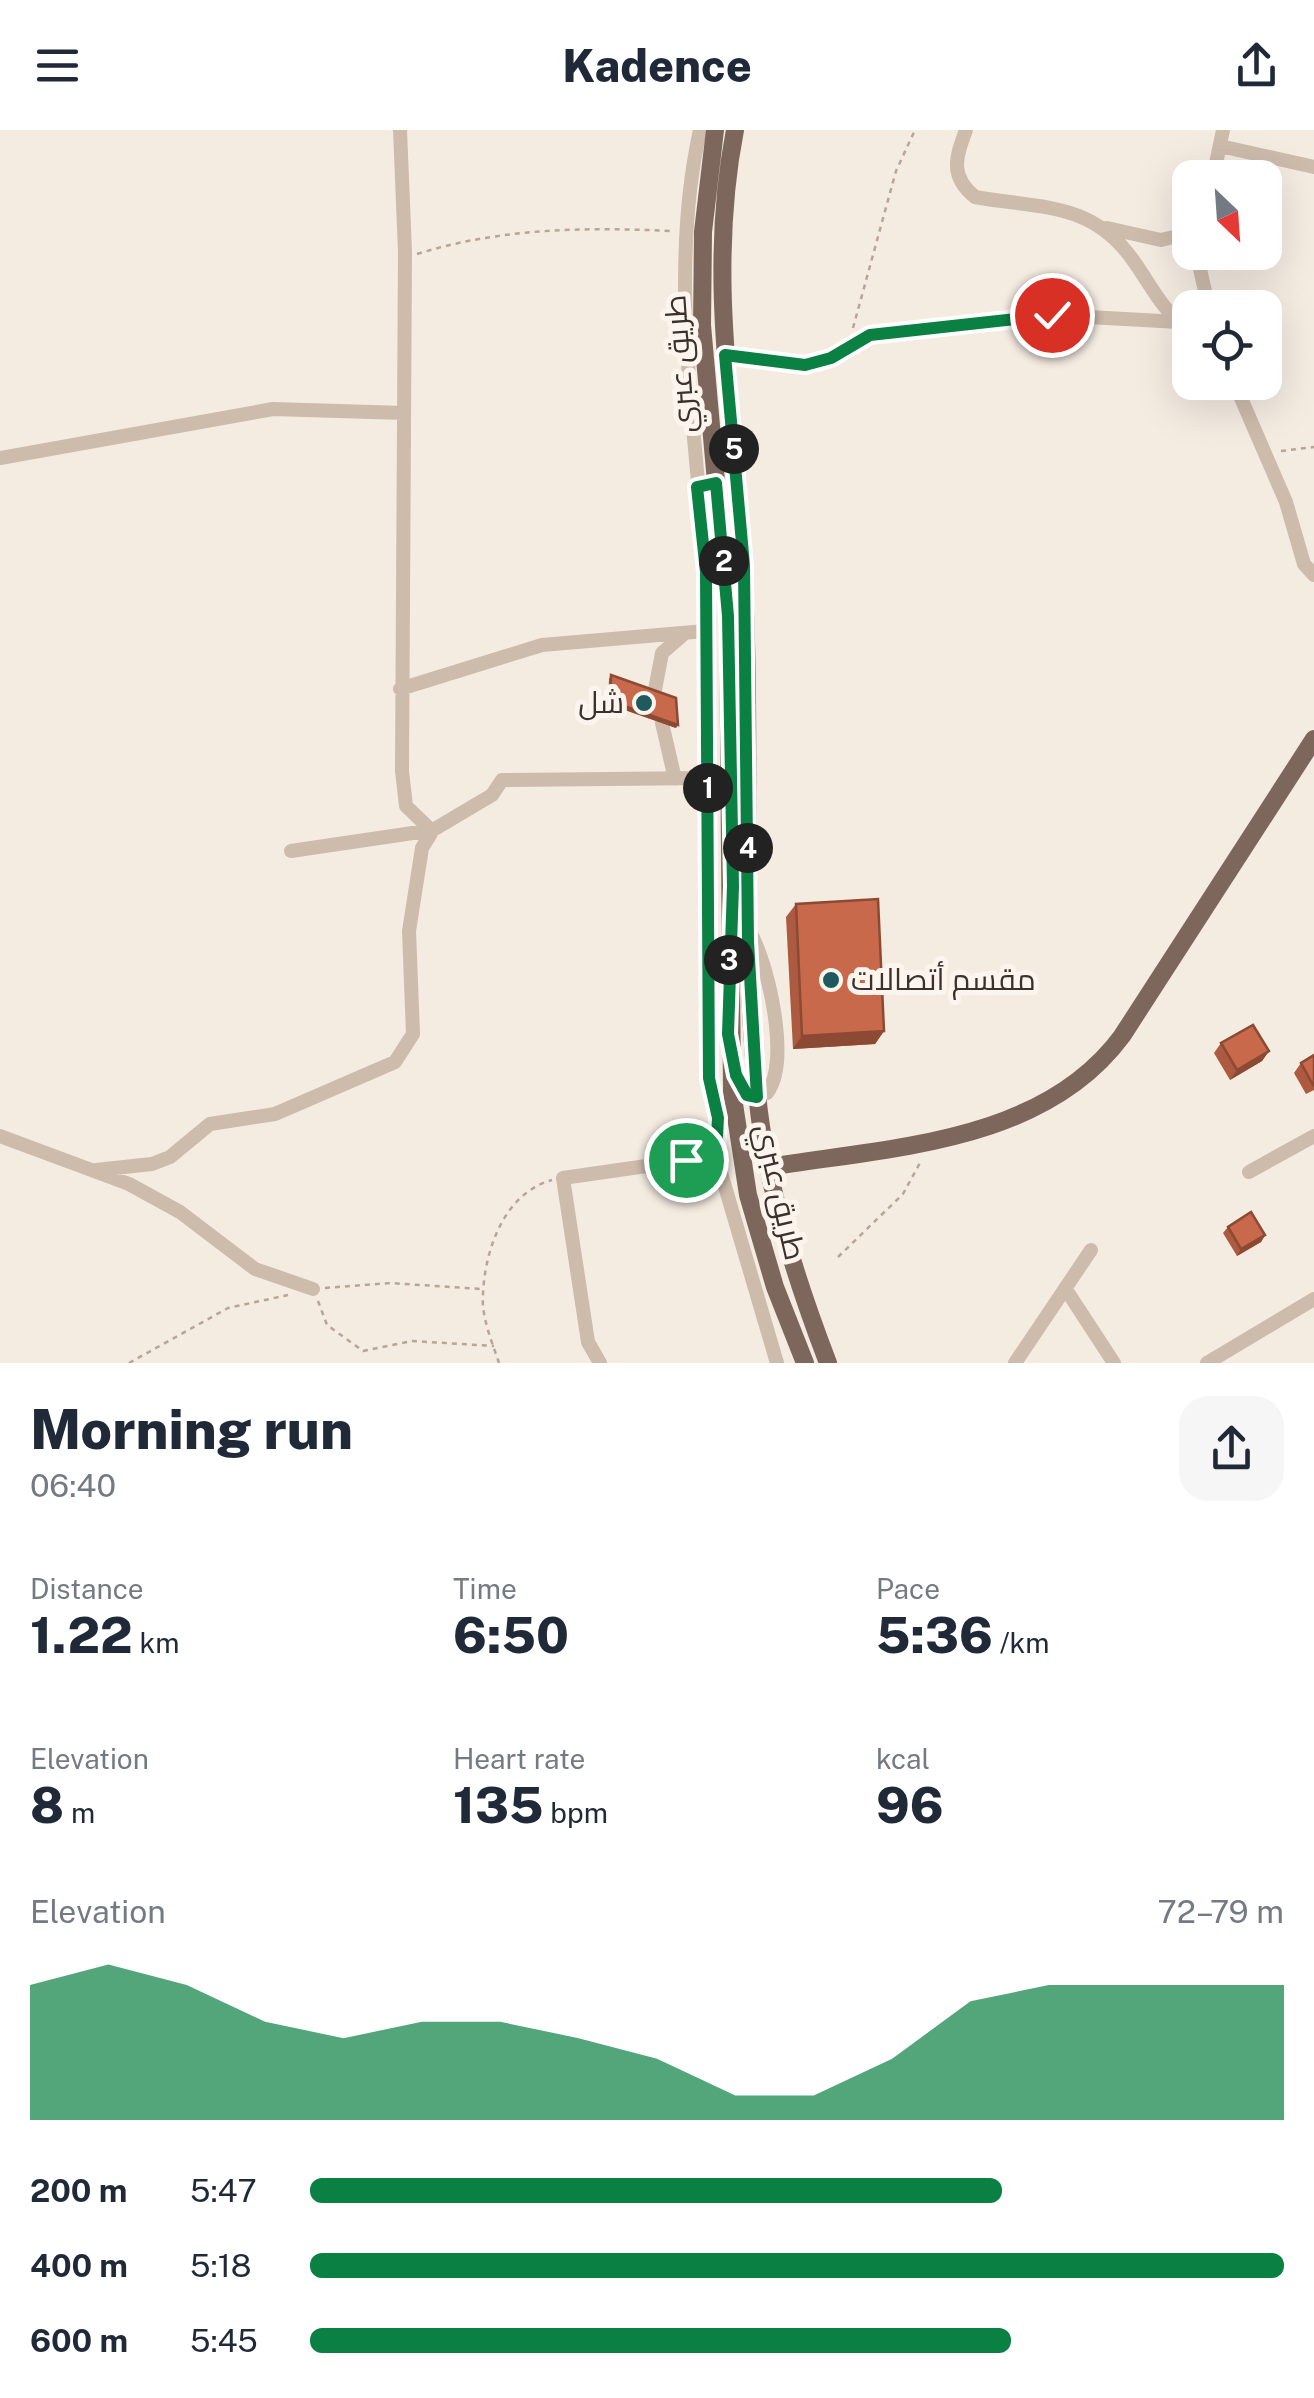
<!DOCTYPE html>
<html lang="en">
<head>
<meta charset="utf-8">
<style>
  body { margin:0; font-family:"Public Sans",Cairo,sans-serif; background:#f6f6f7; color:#1f2937; height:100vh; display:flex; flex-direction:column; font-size:38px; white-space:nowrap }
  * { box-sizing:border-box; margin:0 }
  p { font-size:32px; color:#747a83 }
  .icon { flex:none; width:55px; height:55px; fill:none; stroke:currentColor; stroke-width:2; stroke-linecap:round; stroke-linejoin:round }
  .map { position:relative; height:1233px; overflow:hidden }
  .details { display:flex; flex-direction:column; background:#fff; flex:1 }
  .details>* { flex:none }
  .needle { width:65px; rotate:155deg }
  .fabs { position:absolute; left:1172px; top:30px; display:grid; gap:20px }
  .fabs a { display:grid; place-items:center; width:110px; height:110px; border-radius:20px; background:#fff; box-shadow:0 10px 40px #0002; font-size:50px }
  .pin { position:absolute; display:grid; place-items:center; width:85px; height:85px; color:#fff; margin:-42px; border:5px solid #fff; border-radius:50%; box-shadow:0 2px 10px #0007 }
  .km { position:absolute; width:50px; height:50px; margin:-25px; border-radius:50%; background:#222; color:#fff; font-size:28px; line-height:50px; text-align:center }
  .round { display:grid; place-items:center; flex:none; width:105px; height:105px; border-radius:30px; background:#f6f6f7 }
  .summary { display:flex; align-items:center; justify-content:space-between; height:170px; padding:0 30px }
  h1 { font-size:55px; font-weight:800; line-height:75px }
  .figures { display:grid; grid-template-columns:repeat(3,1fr); gap:15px; height:170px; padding:10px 30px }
  .figures div { display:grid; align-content:center }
  .figures b { font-size:50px; font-weight:800 }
  .figures small { font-size:28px; font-weight:400 }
  .figures p { font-size:28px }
  .chart { height:280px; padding:20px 30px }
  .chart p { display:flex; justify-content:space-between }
  .chart svg { width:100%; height:180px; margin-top:10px; fill:#0b8043; opacity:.7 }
  ul { padding:0 30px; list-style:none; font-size:32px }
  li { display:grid; grid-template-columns:160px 120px 1fr; align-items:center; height:75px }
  li i { height:25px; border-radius:12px; background:#0b8043 }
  header { display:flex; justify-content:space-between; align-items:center; height:130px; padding:0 30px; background:#fff; font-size:45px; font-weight:800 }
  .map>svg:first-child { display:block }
</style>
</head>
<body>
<header><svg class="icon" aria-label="menu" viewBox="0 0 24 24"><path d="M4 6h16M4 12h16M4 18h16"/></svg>Kadence<svg class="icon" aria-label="share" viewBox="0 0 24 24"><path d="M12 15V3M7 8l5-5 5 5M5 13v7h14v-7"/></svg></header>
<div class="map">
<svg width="1314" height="1233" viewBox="0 0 1314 1233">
  <rect width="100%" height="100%" fill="#f4ebe1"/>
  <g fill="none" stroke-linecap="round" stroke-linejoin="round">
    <path stroke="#b9a596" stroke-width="2.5" stroke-dasharray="5 5" stroke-linecap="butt" d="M417,124C500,98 585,97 671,101
      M853,198L896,41L915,0
      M1281,321L1314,317
      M838,1127L903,1064L921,1031
      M325,1158L390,1153L481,1159
      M318,1171L327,1195L363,1221L412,1211L494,1216
      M129,1233L228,1178L288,1165
      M499,1233C492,1212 481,1186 483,1164C485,1118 505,1063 552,1050"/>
    <path stroke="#cdbbac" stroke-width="14" d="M400,0L405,122L402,641L406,676L431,700
      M700,0C668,145 696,293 705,439C716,608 704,779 709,948L718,988L716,1026L777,1233
      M966,0C956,27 949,46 975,67C1042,79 1093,71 1135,133C1152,157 1164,184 1190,199
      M1220,16L1314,37
      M1213,48L1223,0
      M1107,98L1161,110L1190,103
      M1196,122L1209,178
      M725,225L805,235L831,228L870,205L1052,185L1179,192
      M1234,252L1286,372L1304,434L1314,445
      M0,328L273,279L404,283
      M400,559L542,515L705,501
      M654,565L662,523L684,504
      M662,593L675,649
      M291,721L433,700
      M750,802C768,833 791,932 767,963L757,967
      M0,1006L129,1054L180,1082L255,1139L313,1159
      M96,1040L152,1034L170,1027L210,994L275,984L395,932L413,904L409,801L422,718L433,700L492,665L502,650L708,648
      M1249,1042L1314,1006
      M1065,1158L1114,1233
      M600,1233L588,1212L563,1048L716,1026
      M1015,1233L1091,1120
      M1207,1233L1314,1169"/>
    <path stroke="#7d675c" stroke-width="18" d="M715,0L703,102L702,195L728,486L732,961L748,1065L775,1157L805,1233
      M735,0C706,148 735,287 743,436C753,611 740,788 757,964C766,1055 795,1147 828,1233
      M769,1037C892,1017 1043,1013 1122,906L1314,609"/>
  </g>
  <path fill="#ac5a40" d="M611,545L676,598L608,574L609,549Z
    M796,774L884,901L875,914L793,919L786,787Z
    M1221,913L1269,921L1262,931L1230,950L1214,923Z
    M1314,925V960L1306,964L1294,943L1301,933Z
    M1228,1097L1265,1105L1261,1112L1237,1126L1223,1103Z"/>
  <path fill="#8c4a34" d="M610,571L678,595L676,598L608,574Z
    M884,901L875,914L793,919L802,906Z
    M1269,921L1262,931L1230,950L1237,940Z
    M1265,1105L1261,1112L1237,1126L1241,1119Z"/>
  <path fill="#c8694b" stroke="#8c4a34" stroke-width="2.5" d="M611,545L676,568L678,595L610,571Z
    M878,769L884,901L802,906L796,774Z
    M1253,895L1269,921L1237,940L1221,913Z
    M1314,925V954L1313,955L1301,933Z
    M1251,1082L1265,1105L1241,1119L1228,1097Z"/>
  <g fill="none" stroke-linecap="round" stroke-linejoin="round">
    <g stroke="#fff" stroke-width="20">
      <path id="route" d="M686,1030L716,1026L718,988L709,948L706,442L697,357L716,353L728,486L733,756L728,904L736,945L747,965L757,967L748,811L744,435L725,225L805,235L831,228L870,205L1052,185"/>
    </g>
    <use href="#route" stroke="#0b8043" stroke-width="12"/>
  </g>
  <g fill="#1f5a5e" stroke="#fbf5ee" stroke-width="4">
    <circle cx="644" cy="573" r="10"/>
    <circle cx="831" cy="850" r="10"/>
  </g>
  <g text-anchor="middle" stroke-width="10" stroke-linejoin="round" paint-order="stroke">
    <g font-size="30" fill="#3b302b" stroke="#fbf5ee">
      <text transform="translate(680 234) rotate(-94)" y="10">طريق عبري</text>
      <text transform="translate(780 1062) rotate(77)" y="10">طريق عبري</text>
    </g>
    <g font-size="30" fill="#3b302b" stroke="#fbf5ee" text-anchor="end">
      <text x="624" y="583">شل</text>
      <text x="851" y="860" text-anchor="start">مقسم أتصالات</text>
    </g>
  </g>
</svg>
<div class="fabs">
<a><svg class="needle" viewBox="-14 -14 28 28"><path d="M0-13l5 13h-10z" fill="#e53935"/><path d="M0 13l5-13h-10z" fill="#747a83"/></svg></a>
<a><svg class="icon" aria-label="locate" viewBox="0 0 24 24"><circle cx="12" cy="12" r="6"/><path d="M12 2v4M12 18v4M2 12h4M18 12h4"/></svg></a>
</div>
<div class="pin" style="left:686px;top:1030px;background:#1e9e55"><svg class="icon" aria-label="arrive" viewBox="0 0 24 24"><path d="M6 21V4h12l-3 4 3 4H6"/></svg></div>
<div class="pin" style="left:1052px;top:185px;background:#d93025"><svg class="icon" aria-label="check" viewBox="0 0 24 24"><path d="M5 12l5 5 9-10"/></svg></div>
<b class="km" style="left:708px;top:658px">1</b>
<b class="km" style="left:724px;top:431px">2</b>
<b class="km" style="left:729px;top:830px">3</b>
<b class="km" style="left:748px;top:718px">4</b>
<b class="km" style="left:734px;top:319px">5</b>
</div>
<section class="details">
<div class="summary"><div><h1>Morning run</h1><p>06:40</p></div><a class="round"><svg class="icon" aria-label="share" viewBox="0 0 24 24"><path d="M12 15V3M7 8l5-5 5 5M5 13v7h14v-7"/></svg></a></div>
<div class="figures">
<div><p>Distance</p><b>1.22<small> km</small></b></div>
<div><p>Time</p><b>6:50</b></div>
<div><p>Pace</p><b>5:36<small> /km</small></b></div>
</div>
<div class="figures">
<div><p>Elevation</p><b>8<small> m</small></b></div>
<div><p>Heart rate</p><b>135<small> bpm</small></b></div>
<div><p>kcal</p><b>96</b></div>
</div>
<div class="chart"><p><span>Elevation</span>72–79 m</p>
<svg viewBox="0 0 160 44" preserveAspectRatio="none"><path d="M0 44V11L10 6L20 11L30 20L40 24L50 20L60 20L70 24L80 29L90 38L100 38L110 29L120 15L130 11L140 11L150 11L160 11V44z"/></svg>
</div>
<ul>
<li><b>200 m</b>5:47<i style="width:71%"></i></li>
<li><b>400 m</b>5:18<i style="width:100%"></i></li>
<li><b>600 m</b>5:45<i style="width:72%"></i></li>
</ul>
</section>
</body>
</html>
